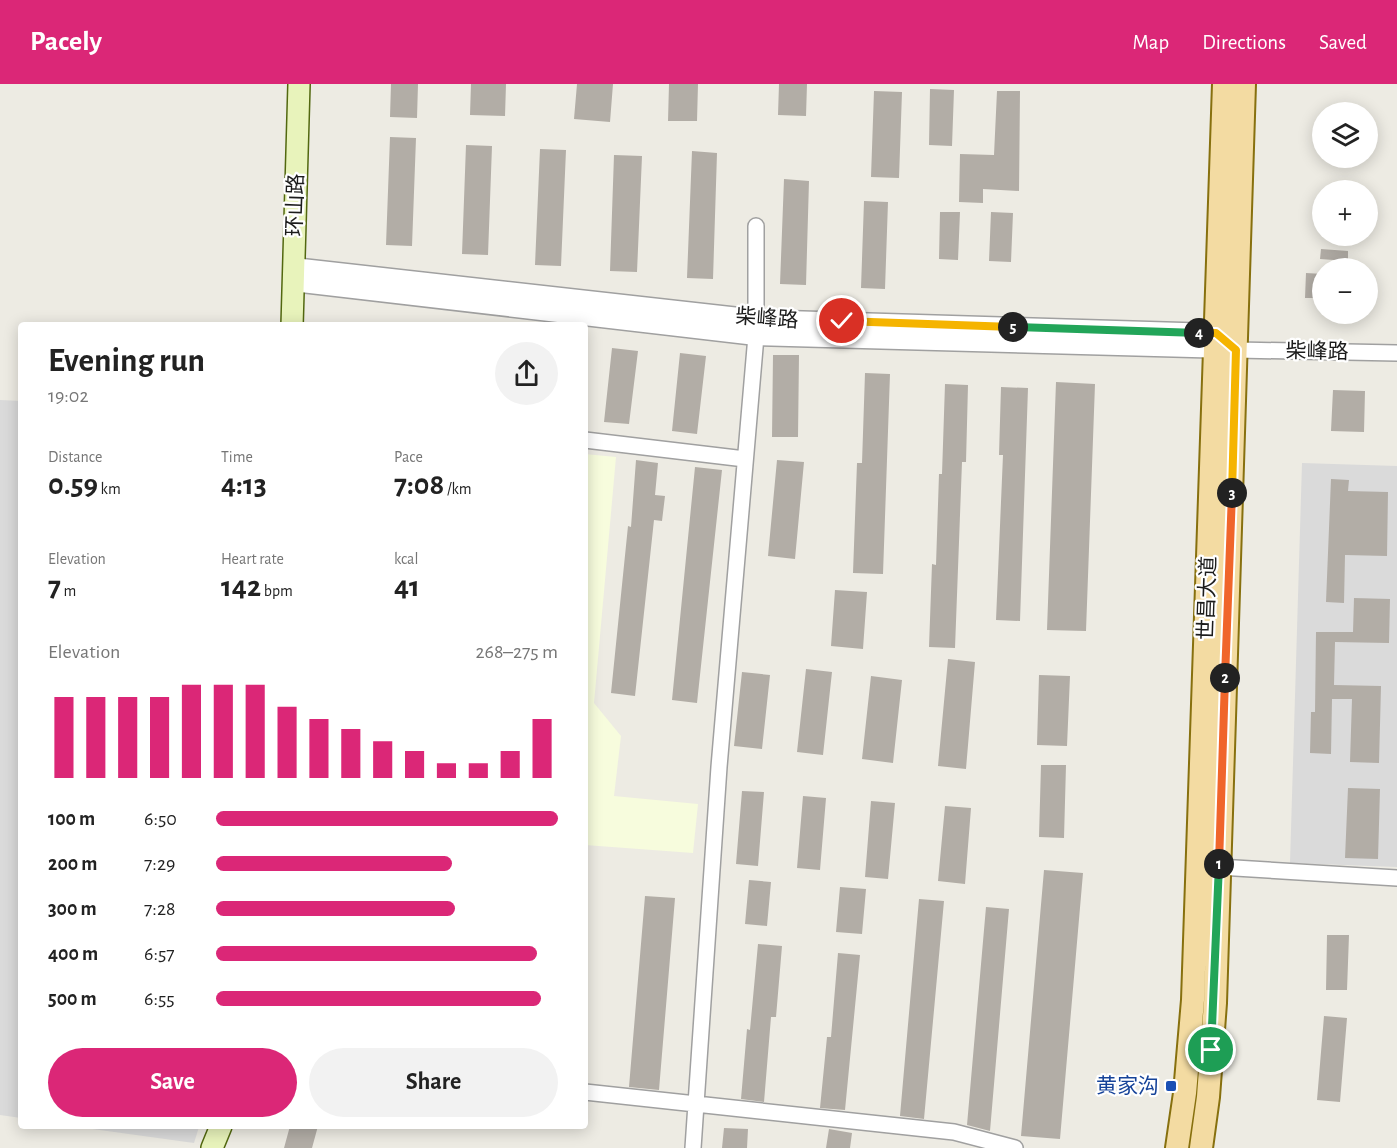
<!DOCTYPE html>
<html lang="en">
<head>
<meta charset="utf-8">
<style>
  body { margin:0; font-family:"Alegreya Sans","Noto Sans SC",sans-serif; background:#f2f2f2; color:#222; height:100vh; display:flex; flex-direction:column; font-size:22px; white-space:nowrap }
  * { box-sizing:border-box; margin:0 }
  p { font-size:20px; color:#767676 }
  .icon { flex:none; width:33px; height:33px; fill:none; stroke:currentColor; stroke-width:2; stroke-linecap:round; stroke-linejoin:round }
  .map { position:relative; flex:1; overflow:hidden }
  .side { position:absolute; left:18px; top:238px; width:570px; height:807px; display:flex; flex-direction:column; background:#fff; border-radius:6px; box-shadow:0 3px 15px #0003 }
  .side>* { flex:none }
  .controls { position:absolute; left:1312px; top:18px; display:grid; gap:12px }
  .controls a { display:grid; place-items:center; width:66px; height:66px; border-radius:50%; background:#fff; box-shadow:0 3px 15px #0003; font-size:30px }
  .pin { position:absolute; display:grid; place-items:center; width:51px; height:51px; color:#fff; margin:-26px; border:3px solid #fff; border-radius:50%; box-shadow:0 2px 6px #0007 }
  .km { position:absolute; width:30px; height:30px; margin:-15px; border-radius:50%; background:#222; color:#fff; font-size:16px; line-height:30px; text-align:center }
  .round { display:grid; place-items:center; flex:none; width:63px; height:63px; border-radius:32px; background:#f2f2f2 }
  .headline { display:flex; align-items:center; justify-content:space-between; height:102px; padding:0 30px }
  h1 { font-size:33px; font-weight:700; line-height:45px }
  .figures { display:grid; grid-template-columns:repeat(3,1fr); gap:9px; height:102px; padding:6px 30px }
  .figures div { display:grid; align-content:center }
  .figures b { font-size:30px; font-weight:700 }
  .figures small { font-size:16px; font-weight:400 }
  .figures p { font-size:16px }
  .chart { height:168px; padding:12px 30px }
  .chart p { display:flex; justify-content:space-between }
  .chart svg { width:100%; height:108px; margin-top:6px; stroke:#db2777; stroke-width:6 }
  .cta { display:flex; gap:12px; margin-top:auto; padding:12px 30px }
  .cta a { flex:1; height:69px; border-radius:36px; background:#db2777; color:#fff; font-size:24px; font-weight:700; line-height:69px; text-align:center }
  .cta a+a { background:#f2f2f2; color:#222 }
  ul { padding:0 30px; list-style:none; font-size:20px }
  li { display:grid; grid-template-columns:96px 72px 1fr; align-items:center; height:45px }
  li i { height:15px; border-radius:8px; background:#db2777 }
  header { display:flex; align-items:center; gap:36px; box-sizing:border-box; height:84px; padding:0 30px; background:#db2777; color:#fff }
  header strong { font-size:28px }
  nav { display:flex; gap:33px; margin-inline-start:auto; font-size:21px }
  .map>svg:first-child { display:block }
</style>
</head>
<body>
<header>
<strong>Pacely</strong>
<nav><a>Map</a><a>Directions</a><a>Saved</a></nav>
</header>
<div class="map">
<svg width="1397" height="1064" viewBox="0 0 1397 1064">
  <rect width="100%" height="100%" fill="#edebe3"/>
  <path fill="#dadada" d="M0,316L21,317V1034L0,1031Z
    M1302,379L1397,382V783L1290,779Z
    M78,1043L199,1042V1043L194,1059Z"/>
  <path fill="#f7fcdd" d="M585,370L616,373L594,619L621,652L614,712L698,720L693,769L585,761Z"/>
  <path fill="#b2ada6" d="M391,0H418L417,34L390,33Z
    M471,0H506L505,32L470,31Z
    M577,0H613L610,38L574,35Z
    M669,0H698L697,37H668Z
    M779,0H807L806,32L778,31Z
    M930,5L954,6L952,62L929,61Z
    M874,7L902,8L899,94L871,93Z
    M997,7H1020L1019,107L983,105V119L959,118L960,70L994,71Z
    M390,53L416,54L412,162L386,161Z
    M466,61L492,62L488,171L462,170Z
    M540,65L566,66L561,182L535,181Z
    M692,67L717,69L713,195L687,194Z
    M614,71L642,72L637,188L610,187Z
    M784,95L809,97L806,201L780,200Z
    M864,117L888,118L885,205L861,204Z
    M940,128H960L958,176L939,175Z
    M991,128L1013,129L1011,178L989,177Z
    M1321,165L1348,167V177L1320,175Z
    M1306,189L1323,190V214H1305Z
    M612,264L638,267L629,340L604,338Z
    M680,269L706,272L697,350L672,347Z
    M773,271H799L798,353H772Z
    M865,289L890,290L883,490L853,489L857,379H862Z
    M1056,298L1095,300L1086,547L1047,546Z
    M945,300L968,301L966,378H962L955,564L929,563L932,480L936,481L939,390H942Z
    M1001,303L1028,304L1020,537L996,536L1003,371H999Z
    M1333,306L1365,307L1364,348L1331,347Z
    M636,376L658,379L655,411L665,412L662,437L654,436L635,612L611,609L628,442L631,443Z
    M777,376L804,378L795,475L768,472Z
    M695,383L722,386L697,619L672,616Z
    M1331,395L1349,396L1348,407L1388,408L1387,472L1345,471L1344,519L1326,518Z
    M835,506L867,508L863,565L831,562Z
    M1354,514L1390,515L1389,559L1335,558L1334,601L1381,602L1379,679L1350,678L1352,615H1332L1331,670L1310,669L1311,628H1315L1316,548H1353Z
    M948,575L975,578L966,685L938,682Z
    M806,585L832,588L823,671L797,668Z
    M742,588L770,591L762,665L734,662Z
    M1039,591L1070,592L1067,662L1037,661Z
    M871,592L902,596L893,679L862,675Z
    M1041,681H1066L1064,754L1039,753Z
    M1348,704L1380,705L1378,775L1345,774Z
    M742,707L764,708L758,782L736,780Z
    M803,712L826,714L820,786L797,784Z
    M871,717L895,719L888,795L865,793Z
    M945,722L971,724L965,800L938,797Z
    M1044,786L1083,789L1060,1055L1021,1052Z
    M749,796L771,798L767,842L745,840Z
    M840,803L866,805L862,850L836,848Z
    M645,812L675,814L659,1006L629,1003Z
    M919,815L944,817L924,1035L900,1032Z
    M986,823L1009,825L990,1047L967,1041Z
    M1327,851H1349L1347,906H1326Z
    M758,860L782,862L776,933H771L764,1018L741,1015L747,945L750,946Z
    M838,869L860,871L845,1026L820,1024L827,953H831Z
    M1324,932L1347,934L1340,1018L1317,1016Z
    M290,1042H318L312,1064H284Z
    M724,1044L748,1045L747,1064H722Z
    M829,1045L852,1049L850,1064H826Z"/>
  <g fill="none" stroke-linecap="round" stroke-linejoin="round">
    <g stroke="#a0a0a0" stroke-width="18">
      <path id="minor" d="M1237,266L1397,269
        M585,356L745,375
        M1219,783L1397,794
        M585,1008L954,1048L1015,1064
        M693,1064L719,683L756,252V142"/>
    </g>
    <g stroke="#a0a0a0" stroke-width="21">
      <path id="tertiary" d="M293,183L757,235L1216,249L1226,257
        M293,198L756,252L1229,265"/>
    </g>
    <g stroke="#52680f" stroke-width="24">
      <path id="secondary" d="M292,242L299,0
        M212,1064L221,1042"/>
    </g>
    <g stroke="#87700e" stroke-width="26">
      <path id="primary" d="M1177,1064L1185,1009L1193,916L1224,0
        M1201,1064L1208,1013L1215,919L1244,0"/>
    </g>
    <use href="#minor" stroke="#fff" stroke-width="15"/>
    <use href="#tertiary" stroke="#fff" stroke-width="18"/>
    <use href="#secondary" stroke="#e8f3bb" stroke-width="21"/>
    <use href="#primary" stroke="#f3dba2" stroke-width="22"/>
  </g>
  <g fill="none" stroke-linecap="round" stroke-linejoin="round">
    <g stroke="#fff" stroke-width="12">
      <path id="split-1" d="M1211,966L1219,780"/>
    </g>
    <g stroke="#fff" stroke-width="12">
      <path id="split-2" d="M1219,780L1225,594"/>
    </g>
    <g stroke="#fff" stroke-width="12">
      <path id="split-3" d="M1225,594L1232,409"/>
    </g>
    <g stroke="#fff" stroke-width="12">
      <path id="split-4" d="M1199,249H1216L1236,266L1232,409"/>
    </g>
    <g stroke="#fff" stroke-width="12">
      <path id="split-5" d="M1013,243L1199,249"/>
    </g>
    <g stroke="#fff" stroke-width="12">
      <path id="split-6" d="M842,237L1013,243"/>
    </g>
    <use href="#split-1" stroke="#22a559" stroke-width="8"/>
    <use href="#split-2" stroke="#f0652b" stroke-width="8"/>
    <use href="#split-3" stroke="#f0652b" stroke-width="8"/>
    <use href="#split-4" stroke="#f5b400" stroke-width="8"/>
    <use href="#split-5" stroke="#22a559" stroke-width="8"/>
    <use href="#split-6" stroke="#f5b400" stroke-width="8"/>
  </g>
  <rect fill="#1a4fb4" stroke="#fff" stroke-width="2" x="1165" y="996" width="12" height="12" rx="3"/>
  <g text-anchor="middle" stroke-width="4.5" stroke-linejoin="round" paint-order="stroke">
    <g font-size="21" fill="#1c1c1c" stroke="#fff">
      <text transform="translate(295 121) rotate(-88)" y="7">环山路</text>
      <text transform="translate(767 234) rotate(4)" y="7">柴峰路</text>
      <text transform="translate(1317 267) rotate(1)" y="7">柴峰路</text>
      <text transform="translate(1207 514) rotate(-88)" y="7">世昌大道</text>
    </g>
    <g font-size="21" fill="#164399" stroke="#fff" text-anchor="end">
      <text x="1159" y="1009">黄家沟</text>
    </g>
  </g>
</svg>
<div class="controls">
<a><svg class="icon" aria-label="layers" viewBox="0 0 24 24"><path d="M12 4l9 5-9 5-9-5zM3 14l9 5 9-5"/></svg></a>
<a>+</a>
<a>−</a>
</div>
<div class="pin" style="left:1211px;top:966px;background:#1e9e55"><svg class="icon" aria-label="arrive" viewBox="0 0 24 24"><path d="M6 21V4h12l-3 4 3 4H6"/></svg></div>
<div class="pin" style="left:842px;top:237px;background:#d93025"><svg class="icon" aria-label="check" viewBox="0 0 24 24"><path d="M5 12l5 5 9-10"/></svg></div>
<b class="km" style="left:1219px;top:780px">1</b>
<b class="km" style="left:1225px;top:594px">2</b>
<b class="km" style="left:1232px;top:409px">3</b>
<b class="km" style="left:1199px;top:249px">4</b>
<b class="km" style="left:1013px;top:243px">5</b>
<section class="side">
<div class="headline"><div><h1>Evening run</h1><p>19:02</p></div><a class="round"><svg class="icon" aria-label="share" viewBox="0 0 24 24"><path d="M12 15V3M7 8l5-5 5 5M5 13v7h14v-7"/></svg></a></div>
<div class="figures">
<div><p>Distance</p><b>0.59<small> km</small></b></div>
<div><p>Time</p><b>4:13</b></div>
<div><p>Pace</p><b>7:08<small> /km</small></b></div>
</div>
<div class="figures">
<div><p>Elevation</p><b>7<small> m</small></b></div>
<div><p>Heart rate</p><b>142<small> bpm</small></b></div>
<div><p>kcal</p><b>41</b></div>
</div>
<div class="chart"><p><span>Elevation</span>268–275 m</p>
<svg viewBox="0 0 160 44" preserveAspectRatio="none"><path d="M5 44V11M15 44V11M25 44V11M35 44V11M45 44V6M55 44V6M65 44V6M75 44V15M85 44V20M95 44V24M105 44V29M115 44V33M125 44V38M135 44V38M145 44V33M155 44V20"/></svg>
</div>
<ul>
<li><b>100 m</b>6:50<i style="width:100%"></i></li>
<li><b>200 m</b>7:29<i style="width:69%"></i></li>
<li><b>300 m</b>7:28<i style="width:70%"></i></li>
<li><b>400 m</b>6:57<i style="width:94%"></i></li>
<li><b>500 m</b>6:55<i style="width:95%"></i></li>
</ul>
<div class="cta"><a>Save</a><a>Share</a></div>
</section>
</div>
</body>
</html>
